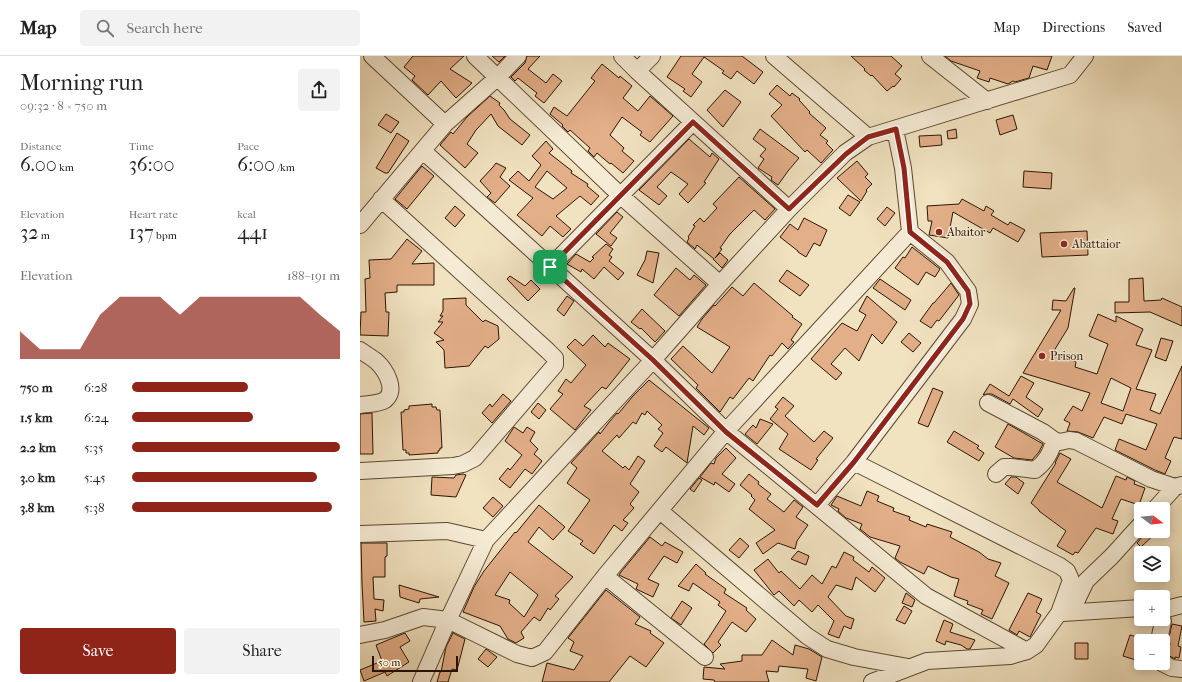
<!DOCTYPE html>
<html lang="en">
<head>
<meta charset="utf-8">
<style>
  body { margin:0; font-family:"IM FELL French Canon",serif; background:#f2f2f2; color:#222; height:100vh; display:flex; flex-direction:column; font-size:15px; white-space:nowrap }
  * { box-sizing:border-box; margin:0 }
  p { font-size:13px; color:#767676 }
  .icon { flex:none; width:22px; height:22px; fill:none; stroke:currentColor; stroke-width:2; stroke-linecap:round; stroke-linejoin:round }
  .map { position:relative; flex:1; overflow:hidden }
  .drawer { display:flex; flex-direction:column; background:#fff; width:360px }
  .drawer>* { flex:none }
  .needle { width:26px; rotate:106deg }
  .fabs { position:absolute; left:774px; top:446px; display:grid; gap:8px }
  .fabs a { display:grid; place-items:center; width:36px; height:36px; border-radius:4px; background:#fff; box-shadow:0 2px 10px #0003; font-size:20px }
  .scale { position:absolute; left:12px; bottom:10px; width:86px; box-sizing:border-box; padding-left:4px; border:2px solid #2b1502; border-top:0; font-size:11px; line-height:14px; white-space:nowrap; color:#2b1502; -webkit-text-stroke:3px #f6ecd6; paint-order:stroke }
  .pin { position:absolute; display:grid; place-items:center; width:34px; height:34px; color:#fff; margin:-17px; border-radius:8px; box-shadow:0 2px 6px #0006 }
  .round { display:grid; place-items:center; flex:none; width:42px; height:42px; border-radius:4px; background:#f2f2f2 }
  .overview { display:flex; align-items:center; justify-content:space-between; height:68px; padding:0 20px }
  h1 { font-size:22px; font-weight:600; line-height:30px }
  .figures { display:grid; grid-template-columns:repeat(3,1fr); gap:6px; height:68px; padding:4px 20px }
  .figures div { display:grid; align-content:center }
  .figures b { font-size:20px; font-weight:600 }
  .figures small { font-size:11px; font-weight:400 }
  .figures p { font-size:11px }
  .chart { height:112px; padding:8px 20px }
  .chart p { display:flex; justify-content:space-between }
  .chart svg { width:100%; height:72px; margin-top:4px; fill:#8f2418; opacity:.7 }
  .primary-button { display:flex; gap:8px; margin-top:auto; padding:8px 20px }
  .primary-button a { flex:1; height:46px; border-radius:4px; background:#8f2418; color:#fff; font-size:16px; font-weight:600; line-height:46px; text-align:center }
  .primary-button a+a { background:#f2f2f2; color:#222 }
  ul { padding:0 20px; list-style:none; font-size:13px }
  li { display:grid; grid-template-columns:64px 48px 1fr; align-items:center; height:30px }
  li i { height:10px; border-radius:5px; background:#8f2418 }
  header { display:flex; align-items:center; gap:24px; box-sizing:border-box; height:56px; padding:0 20px; background:#fff; border-bottom:1px solid #e0e0e0 }
  header strong { font-size:19px }
  nav { display:flex; gap:22px; margin-inline-start:auto; font-size:14px }
  .search { width:280px; height:36px; background:#f2f2f2; display:flex; align-items:center; gap:10px; box-sizing:border-box; padding:0 14px; border-radius:4px; color:#767676; font-size:15px }
  main { display:flex; flex:1; min-height:0 }
  .map>svg:first-child { display:block }
</style>
</head>
<body>
<header>
<strong>Map</strong>
<div class="search"><svg class="icon" aria-label="search" viewBox="0 0 24 24"><circle cx="10" cy="10" r="6"/><path d="M15 15l6 6"/></svg>Search here</div>
<nav><a>Map</a><a>Directions</a><a>Saved</a></nav>
</header>
<main>
<section class="drawer">
<div class="overview"><div><h1>Morning run</h1><p>09:32 · 8 × 750 m</p></div><a class="round"><svg class="icon" aria-label="share" viewBox="0 0 24 24"><path d="M12 15V3M7 8l5-5 5 5M5 13v7h14v-7"/></svg></a></div>
<div class="figures">
<div><p>Distance</p><b>6.00<small> km</small></b></div>
<div><p>Time</p><b>36:00</b></div>
<div><p>Pace</p><b>6:00<small> /km</small></b></div>
</div>
<div class="figures">
<div><p>Elevation</p><b>32<small> m</small></b></div>
<div><p>Heart rate</p><b>137<small> bpm</small></b></div>
<div><p>kcal</p><b>441</b></div>
</div>
<div class="chart"><p><span>Elevation</span>188–191 m</p>
<svg viewBox="0 0 160 44" preserveAspectRatio="none"><path d="M0 44V27L10 38L20 38L30 38L40 17L50 6L60 6L70 6L80 17L90 6L100 6L110 6L120 6L130 6L140 6L150 17L160 27V44z"/></svg>
</div>
<ul>
<li><b>750 m</b>6:28<i style="width:56%"></i></li>
<li><b>1.5 km</b>6:24<i style="width:58%"></i></li>
<li><b>2.2 km</b>5:35<i style="width:100%"></i></li>
<li><b>3.0 km</b>5:45<i style="width:89%"></i></li>
<li><b>3.8 km</b>5:38<i style="width:96%"></i></li>
</ul>
<div class="primary-button"><a>Save</a><a>Share</a></div>
</section>
<div class="map">
<svg width="822" height="626" viewBox="0 0 822 626">
  <rect width="100%" height="100%" fill="#f1e2c0"/>
  <filter id="stains"><feTurbulence type="fractalNoise" baseFrequency=".005" numOctaves="4"/><feColorMatrix values="0 0 0 0 .2 0 0 0 0 .09 0 0 0 0 .02 0 0 0 .5 -.17"/></filter>
  <radialGradient id="worn" r=".72"><stop offset=".6" stop-color="#630" stop-opacity="0"/><stop offset="1" stop-color="#630" stop-opacity=".3"/></radialGradient>
  <path fill="#e3af89" stroke="#2b1502" fill-rule="evenodd" d="M53,0H104L90,13L112,27L96,42L81,25L68,39L52,24L55,20L44,11Z
    M132,0H145L139,6Z
    M167,0H180L168,13L186,27L193,18L202,25L184,47L175,40L177,37L158,22L155,25L151,21L165,7Z
    M321,0H382L403,16L394,28L377,15L371,23L362,17L364,15L344,1L332,18L342,26L331,41L323,35L325,33L307,21Z
    M491,0H531L542,10L535,18L541,23L534,31L533,30L527,35L512,19L511,20L504,14L505,13Z
    M585,0H692L687,14L673,10L669,22L655,26L653,25L648,28L630,22L629,26L617,22L620,15L591,5Z
    M242,8L259,22L260,20L272,30L263,42L278,55L290,40L313,60L290,86L280,79L282,76L262,61L250,79L264,92L262,95L274,105L263,117L251,107L250,108L237,97L234,101L228,95L230,92L210,74L208,76L202,70L203,69L190,58L194,51L207,60L235,25L231,22Z
    M417,29L430,40L432,37L440,43L439,44L450,56L449,57L466,72L460,79L468,85L466,87L473,94L461,107L447,94L445,96L411,60L422,49L409,38Z
    M365,34L381,46L363,71L347,54Z
    M130,40L140,47L139,49L144,54L150,63L170,79L162,89L138,70L131,58L116,74L107,88L118,97L105,112L80,89L91,76L93,78L107,61Z
    M26,58L39,66L31,77L18,69Z
    M653,59L657,73L640,79L636,64Z
    M400,73L439,102L428,115L418,129L411,124L412,121L398,112L404,103L400,100L406,93L393,83Z
    M596,73L597,82L588,83L587,75Z
    M37,77L49,85L28,117H25L16,112Z
    M581,79L582,89L560,91L559,80Z
    M329,83L350,101L352,97L359,103L344,126L346,127L328,147L319,138L328,128L311,116L297,131L307,140L299,149L279,134Z
    M186,85L193,93L189,97L212,115L211,117L228,128L227,130L239,140L231,149L220,140L196,160L211,173L203,181L190,170L182,180L157,159L173,142L149,124L158,115L169,125L181,109L172,100ZM187,115L207,132L193,143L175,131Z
    M497,105L508,118L505,121L512,128L506,134L507,135L501,145L477,122Z
    M136,107L146,112L140,121L150,130L135,147L127,141L131,137L120,125L133,111Z
    M62,110L74,120L47,153L35,143Z
    M664,115L692,117L691,133L663,131Z
    M379,121L415,153L405,164L394,154L370,178L360,192L362,193L355,202L360,197L368,204L362,212L353,203H354L337,189L335,193L327,186L329,182L328,181L335,170L333,169L340,162L344,166L357,152L353,148Z
    M488,139L500,146L490,160L479,152Z
    M602,143L624,155L626,150L634,155L631,159L648,169L650,166L665,174L658,186L633,172L630,177L593,156L588,182L569,179L572,165H568L567,150L599,148Z
    M95,150L105,159L95,171L85,162Z
    M527,151L535,157L525,170L517,163Z
    M257,156L263,161L250,177L257,182L251,190L236,178Z
    M444,162L467,174L460,190L454,187L446,201L438,196V195L420,181L430,168L438,174Z
    M727,175L728,199L682,201L680,177Z
    M47,183L62,195L52,208L74,207V229H37V236L25,237L26,256H29L28,280L0,279L1,256H6L5,223L10,222L9,204L31,203Z
    M246,188L253,193L249,199L252,201L249,205L264,217L258,224L244,211L234,223L222,213L221,216L207,208L216,198L230,206L234,202L232,201Z
    M552,191L580,213L575,221L566,216L558,229L535,212L543,201L545,202Z
    M287,195L299,197L293,227L277,219L285,204Z
    M316,212L330,224L334,219L346,229L319,260L294,239Z
    M427,214L449,229L440,240L419,225Z
    M150,220L165,230L171,224L180,233L168,245L147,223Z
    M783,222L784,245L801,244L802,242L822,251V270L790,256L755,257V246H769V223Z
    M520,223L551,244L545,254L513,232Z
    M394,227L433,260L432,261L442,268L431,284L434,286L428,293L422,287L412,300L410,299L393,325L389,322L373,343L370,341L360,356L336,332L338,329L311,303L323,290L352,317L370,291L337,271L342,263L354,249L355,250L372,231L383,240Z
    M591,227L599,239L579,265L577,264L571,272L560,265L573,247H574Z
    M714,232H715L708,272L692,298L716,306L715,311L737,318L748,288L729,280L738,258L756,266V260L783,273L776,289L792,294L776,333L796,338L790,354L800,358L822,310V383L814,381L805,402L811,405L805,418L795,414L755,394L759,383L786,394L797,368L766,358L762,368L744,361L733,382L718,376L707,375L710,367L704,364L713,350L722,355L730,337L663,317L701,254H692L693,244L706,245ZM751,322L771,332L763,355L741,347Z
    M207,240L214,245L204,260L197,254Z
    M507,240L537,266L522,288L512,278L499,305L485,292L471,308L482,317L476,324L451,303L482,267L497,275L506,259L499,255Z
    M106,242V249L123,266L125,264L138,270L139,283L128,292L125,290L109,310L85,312L84,294L76,286L84,284L74,277L83,266H78L83,260H80L83,255V243Z
    M282,253L305,275L295,286L281,272L280,273L271,266Z
    M549,277L561,287L553,296L541,286Z
    M233,279L245,291L248,287L270,303L246,333L242,331L224,350L231,354L215,374L190,353L203,338L198,335L206,323L211,327L226,309L207,291L215,283L223,290Z
    M801,282L813,285L806,305L795,301Z
    M661,320L674,327L666,341L683,353L678,361L653,343L650,348L632,338H627L623,339L630,328L649,340Z
    M289,324L349,372L344,379L333,370L327,407L306,391L302,396L294,390L303,377L298,373L302,369L287,355L285,359L282,357L276,368L273,366L259,382L257,379L242,395L263,412L265,410L269,414L278,400L285,405L270,428L279,436L270,448L274,452L263,464L268,467L262,475L254,469L234,498L220,488L223,485L208,475L230,444L207,427L217,412L211,407L239,376L240,378L250,365L257,357L258,358L273,340Z
    M573,332L583,336L568,371L558,367Z
    M143,338L151,345L132,367L122,357L130,348L132,351Z
    M423,341L434,350L425,360L454,386L464,375L473,382L456,403L458,404L451,414L419,393L428,378L410,363L418,353L415,351Z
    M178,347L186,354L179,363L171,356Z
    M72,348V351H76L77,354H80L82,392H80V394L78,395V397L49,399V397H46V394H43L41,356H44V354L49,353V350Z
    M12,357L13,398H0V358Z
    M400,363L413,368L397,388L385,378L393,369L396,372Z
    M648,368L683,388L679,396L672,404L654,402L635,391Z
    M154,371L163,377L167,371L175,376L170,385L178,393L174,398L182,405L172,418L165,413L150,432L139,423L148,412L150,414L162,399L145,385Z
    M594,375L619,390L617,392L624,397L619,405L587,386Z
    M366,392L376,402L362,418L375,428L369,436L355,426L354,429L340,421L351,407L354,408L356,402Z
    M700,397L711,403L697,426L742,452L756,420L766,424L767,421L775,425L774,428L785,432L779,449L761,443L752,463L758,465L753,478L736,472L718,497L715,496L713,499L697,490L706,475L679,455V454L671,447L696,407H695Z
    M103,418L106,419L96,441L71,439L72,421L94,422L96,419Z
    M389,418L399,426L398,428L411,438L407,443L424,456L434,444L443,451L436,461L448,469L437,485L435,493L418,487L403,498L396,487L415,474L389,453L395,444L391,440L392,439L380,429Z
    M651,421H656L664,427L658,438L645,428Z
    M339,422L342,424L334,436L330,433Z
    M507,435L519,440L517,445L534,452L533,455L550,461L549,464L566,471L567,468L592,476L590,481L619,496L628,503L641,507L635,520L649,527L632,563L621,558L623,554L607,548L608,545L594,540L599,523L591,521L568,510L564,518L540,506L535,502L540,490L510,481L500,473L502,468L486,462L478,455L479,453L471,449L477,440L501,450Z
    M133,441L143,450L133,461L123,452Z
    M179,449L205,471L193,484L179,471L168,486L213,521L195,540L199,543L190,554L188,552L180,565L174,561L161,576L164,582L156,587L148,583L140,570L103,556L114,531L124,515L155,476L156,477ZM150,516L178,539L164,561L149,547L150,544L135,539Z
    M787,475H798L781,491L777,487Z
    M290,481L302,490L305,486L323,496L317,507L304,500L288,523L299,528L293,541L276,533L278,528L259,519L261,516Z
    M380,482L389,490L379,502L369,494Z
    M1,487H27V500L25,501V521H13L14,543L24,544L23,555L15,553L16,565L4,566L2,528Z
    M438,495L449,500L446,509L431,503Z
    M484,496L494,501L493,504L509,516L512,511L525,522L515,536L496,521L492,534L476,529L468,541L486,560L494,563L491,573L484,570L479,582L468,578L474,565L458,549L452,556L439,544L434,550L419,535L414,539L394,514L408,503L419,517L421,515L440,533L452,519L462,528L472,510L476,512Z
    M336,508L346,517L345,518L366,533L364,537L387,552L386,554L396,563L386,576L372,566L358,586L361,589L353,597L344,588L348,583L366,555L358,549L360,546L333,527L329,535L318,530Z
    M39,529L79,541L60,543L59,547L40,541Z
    M246,534L280,561L275,568L291,575L290,577L304,587L286,611L270,600L249,626H182L187,607L214,614L223,600L210,595L214,586L208,582Z
    M546,537L555,544L552,551L542,547Z
    M668,537L682,543L676,556L681,559L670,581L659,575L657,579L649,574Z
    M322,545L332,552L321,569L311,562Z
    M544,550L552,555L545,568L536,564Z
    M584,564L593,568L590,576L615,584L610,593H607L601,589L586,585L585,589L576,585Z
    M812,568L822,570L818,590L821,591L819,602L815,601V603L808,599L810,587L808,586Z
    M45,577L50,585L40,591L49,606L27,620L25,616L4,625L0,614L22,605L16,589Z
    M93,577L105,583L97,614L92,613L88,626H77L80,616H81L86,591Z
    M770,579L781,582V597L779,605L763,600Z
    M412,584L433,599L435,589L449,593L462,601L456,625L446,622L448,613L419,610L418,616L406,615L409,626H355L354,624L343,623L344,611L365,613L360,608L382,605V599H402Z
    M715,587H728V603H715Z
    M126,593L137,601L128,611L118,603Z"/>
  <g fill="none" stroke-linecap="round" stroke-linejoin="round">
    <g stroke="#5c4832" stroke-width="18">
      <path id="minor" d="M12,0L85,68
        M115,0L260,139L360,228
        M262,0L277,15L429,153
        M414,0L508,81
        M570,0L627,45
        M277,15L292,0
        M63,95L293,304L366,375L566,540L667,595
        M0,169L85,68L138,21L158,0
        M190,211L333,66
        M0,294C5,298 11,301 16,305C25,313 38,334 25,344C19,348 7,348 0,349
        M628,347L683,376L694,384L700,386L709,384L716,385L791,423L815,431L822,429
        M494,406L700,510L707,515L711,524L699,557L676,589L667,595L650,600L567,605L512,626
        M0,415L93,410L103,408L115,402L195,309V302L188,295L21,143
        M636,418L644,411H651L675,414C686,406 691,397 694,384
        M457,449L494,406L603,263L610,248L608,235L587,206L550,176L543,112L535,73
        M795,453L815,431
        M300,455L447,580L467,593L494,601L548,611
        M0,478L87,475L126,484
        M245,520L345,601
        M803,554L822,549
        M711,556L726,525L752,500L781,468
        M703,557L781,552
        M0,579L25,574L63,561L88,564L157,598L172,602L185,596L245,520L366,375L550,176
        M799,585L803,565L802,563
        M802,607L812,612L822,613
        M61,626L88,564L126,484L293,304L360,228L429,153L485,97L508,81L710,19L725,0"/>
    </g>
    <use href="#minor" stroke="#f6ecd6" stroke-width="16"/>
  </g>
  <g fill="none" stroke-linecap="round" stroke-linejoin="round">
    <g stroke="#fff" stroke-width="8">
      <path id="route" d="M333,66L429,153L486,98L508,81L536,73L544,112L550,176L587,206L608,235L610,248L603,263L494,406L457,449L366,376L293,304L190,211Z"/>
    </g>
    <use href="#route" stroke="#8f2418" stroke-width="5"/>
  </g>
  <g fill="#8f2418" stroke="#f6ecd6" stroke-width="1.5">
    <circle cx="579" cy="176" r="4"/>
    <circle cx="704" cy="188" r="4"/>
    <circle cx="682" cy="300" r="4"/>
  </g>
  <g text-anchor="middle" stroke-width="3" stroke-linejoin="round" paint-order="stroke">
    <g font-size="12" fill="#2b1502" stroke="#f6ecd6" text-anchor="start">
      <text x="587" y="180">Abaitor</text>
      <text x="712" y="192">Abattaior</text>
      <text x="690" y="304">Prison</text>
    </g>
  </g>
  <rect width="100%" height="100%" filter="url(#stains)"/>
  <rect width="100%" height="100%" fill="url(#worn)"/>
</svg>
<div class="fabs">
<a><svg class="needle" viewBox="-14 -14 28 28"><path d="M0-13l5 13h-10z" fill="#e53935"/><path d="M0 13l5-13h-10z" fill="#767676"/></svg></a>
<a><svg class="icon" aria-label="layers" viewBox="0 0 24 24"><path d="M12 4l9 5-9 5-9-5zM3 14l9 5 9-5"/></svg></a>
<a>+</a>
<a>−</a>
</div>
<div class="scale">50 m</div>
<div class="pin" style="left:190px;top:211px;background:#1e9e55"><svg class="icon" aria-label="arrive" viewBox="0 0 24 24"><path d="M6 21V4h12l-3 4 3 4H6"/></svg></div>
</div>
</main>
</body>
</html>
